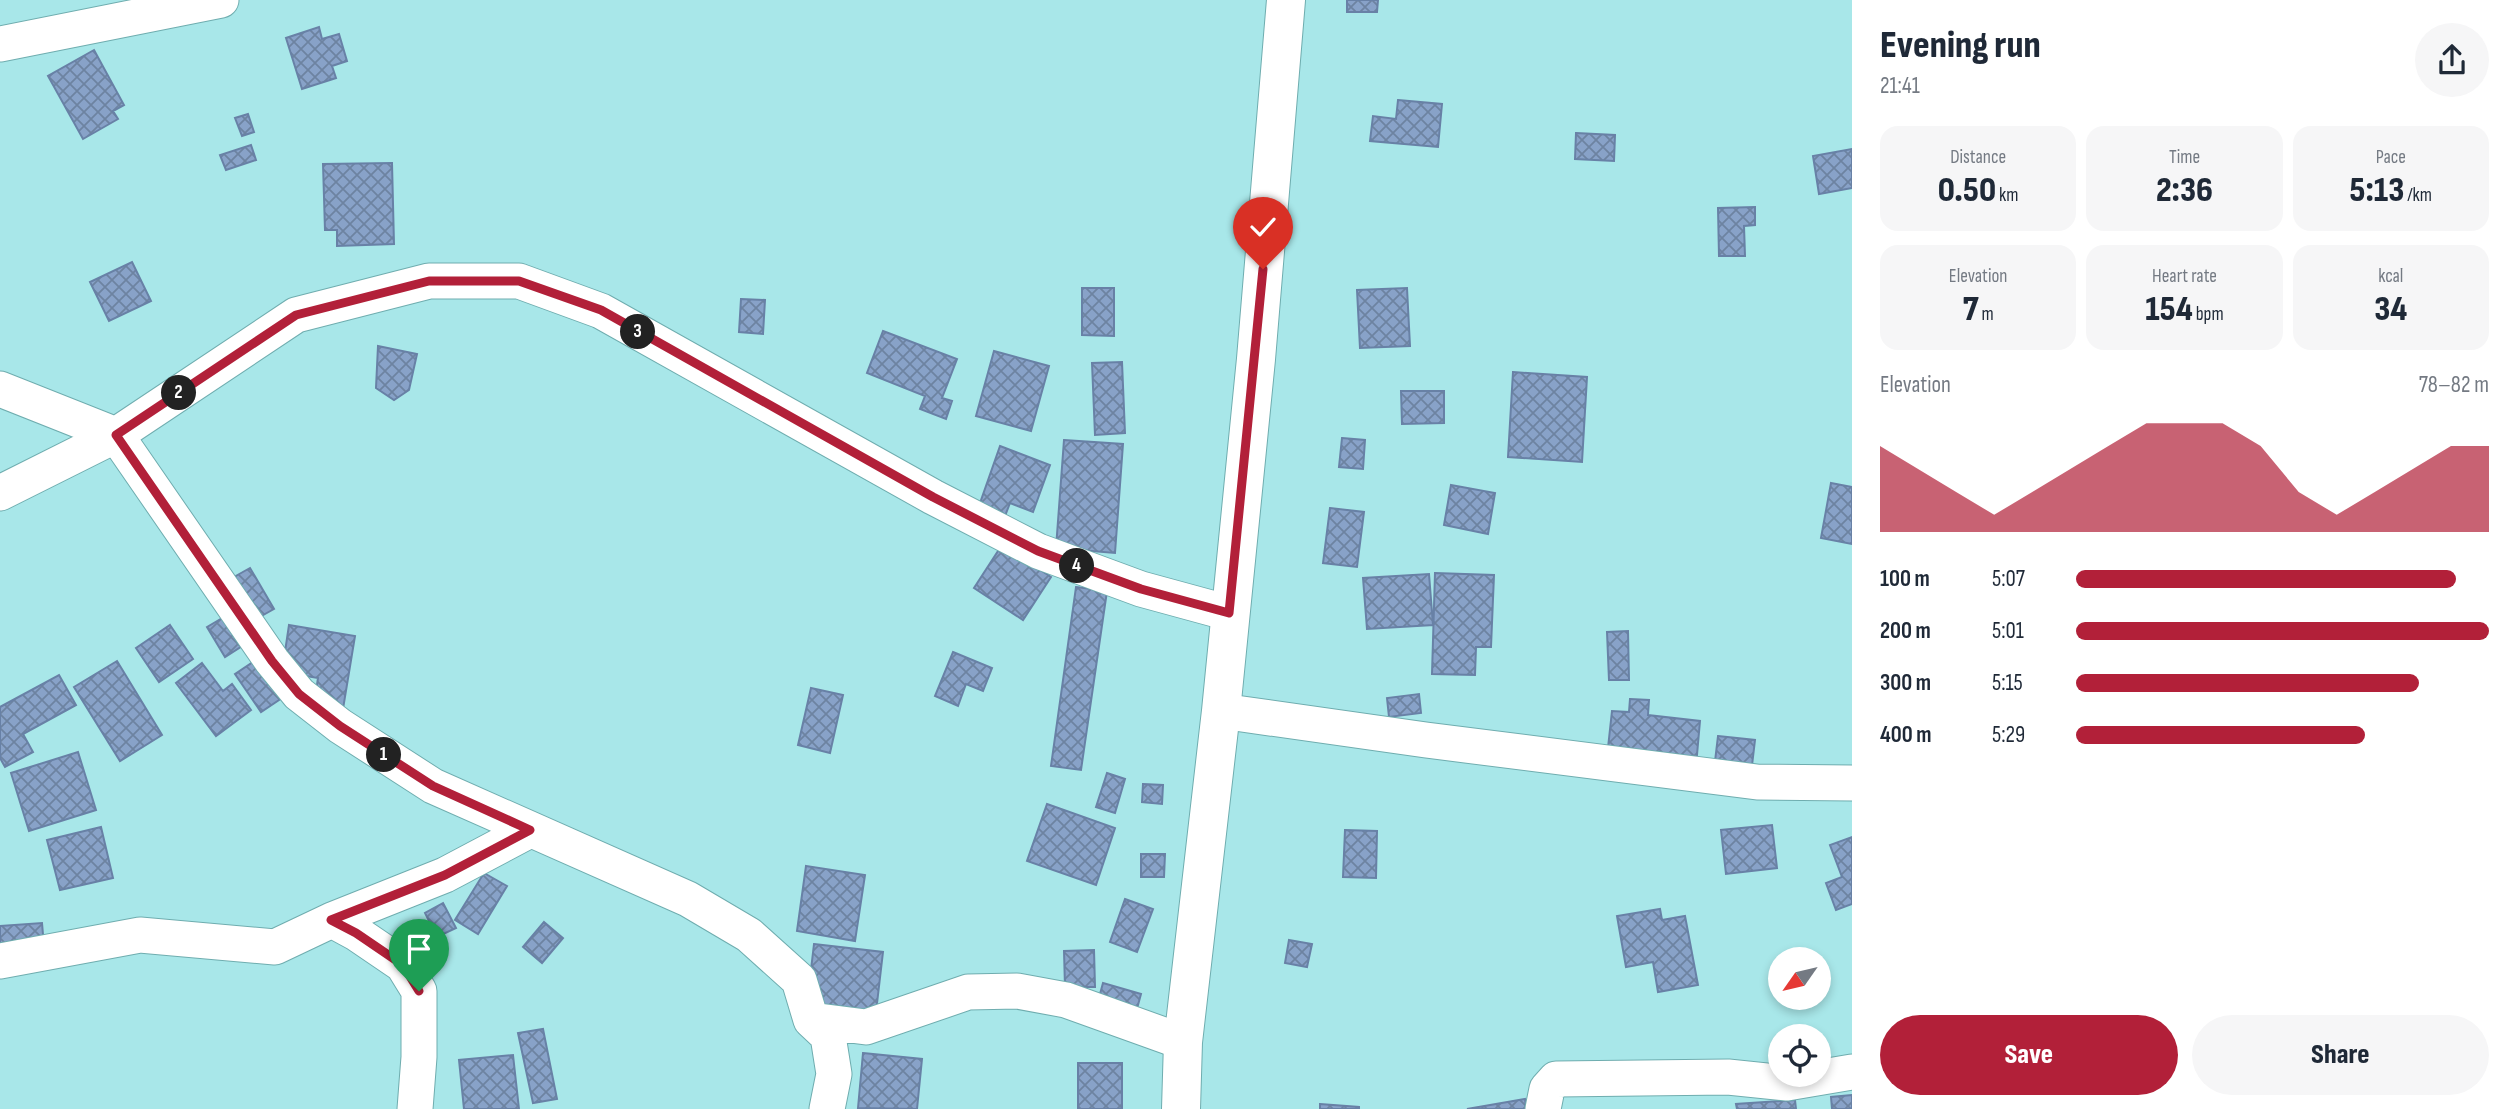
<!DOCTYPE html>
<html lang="en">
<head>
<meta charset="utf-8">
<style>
  body { margin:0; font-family:"Sofia Sans Condensed",sans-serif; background:#f6f6f7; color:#1f2937; height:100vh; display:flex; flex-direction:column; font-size:26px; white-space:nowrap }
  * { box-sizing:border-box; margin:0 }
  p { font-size:23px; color:#747a83 }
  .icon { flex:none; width:38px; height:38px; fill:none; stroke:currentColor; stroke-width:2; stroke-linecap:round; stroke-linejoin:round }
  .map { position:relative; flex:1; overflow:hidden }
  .drawer { display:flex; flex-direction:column; background:#fff; width:665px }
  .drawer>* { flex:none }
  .needle { width:46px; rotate:236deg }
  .buttons { position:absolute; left:1768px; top:947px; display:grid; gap:14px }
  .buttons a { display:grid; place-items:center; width:63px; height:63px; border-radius:50%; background:#fff; box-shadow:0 4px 10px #0003; font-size:35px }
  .pin { position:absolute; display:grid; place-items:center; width:60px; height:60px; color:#fff; margin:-72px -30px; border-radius:50% 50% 50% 0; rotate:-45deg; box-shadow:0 0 7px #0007 }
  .pin .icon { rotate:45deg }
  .km { position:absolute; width:35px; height:35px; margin:-18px; border-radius:50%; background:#222; color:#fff; font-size:19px; line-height:35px; text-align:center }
  .round { display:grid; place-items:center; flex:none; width:74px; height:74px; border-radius:37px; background:#f6f6f7 }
  .head { display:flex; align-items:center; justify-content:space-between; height:119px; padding:0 28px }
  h1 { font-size:38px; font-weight:800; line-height:52px }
  .metrics { display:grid; grid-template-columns:repeat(3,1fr); gap:10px; height:119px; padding:7px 28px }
  .metrics div { display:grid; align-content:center; border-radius:18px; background:#f6f6f7; text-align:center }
  .metrics b { font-size:35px; font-weight:800 }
  .metrics small { font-size:19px; font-weight:400 }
  .metrics p { font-size:19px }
  .chart { height:196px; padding:14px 28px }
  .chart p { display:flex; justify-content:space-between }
  .chart svg { width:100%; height:126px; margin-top:7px; fill:#b22039; opacity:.7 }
  .button { display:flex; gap:14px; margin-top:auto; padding:14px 28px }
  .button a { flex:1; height:80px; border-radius:42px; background:#b22039; color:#fff; font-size:28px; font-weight:800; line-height:80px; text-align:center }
  .button a+a { background:#f6f6f7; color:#1f2937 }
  ul { padding:0 28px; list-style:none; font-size:23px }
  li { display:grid; grid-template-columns:112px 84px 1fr; align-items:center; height:52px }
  li i { height:18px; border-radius:9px; background:#b22039 }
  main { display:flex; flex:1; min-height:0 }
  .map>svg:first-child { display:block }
</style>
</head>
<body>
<main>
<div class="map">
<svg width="1852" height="1109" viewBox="0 0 1852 1109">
  <defs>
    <pattern id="building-cross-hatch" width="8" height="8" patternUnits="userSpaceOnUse" patternTransform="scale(1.75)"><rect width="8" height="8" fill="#88a2c8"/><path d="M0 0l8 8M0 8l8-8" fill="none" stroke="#6d83a1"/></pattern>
  </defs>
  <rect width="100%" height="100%" fill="#a8e7e9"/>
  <path fill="url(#building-cross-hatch)" stroke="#6881a6" stroke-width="2" d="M1347,0H1378L1377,12H1347Z
    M319,27L322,39L339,34L347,61L332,66L336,78L302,89L286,38Z
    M94,50L124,105L113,111L118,119L83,139L48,76Z
    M1398,100L1442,104L1438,147L1370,141L1373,116L1396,119Z
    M248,114L254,132L242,136L235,118Z
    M1576,133L1615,135L1614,161L1575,159Z
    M251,145L256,160L226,170L220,155Z
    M1852,149V188L1819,194L1813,156Z
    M392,163L394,244L337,246V230H325L323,164Z
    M1755,207V225L1744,226L1745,256H1719L1718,208Z
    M132,262L151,301L109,321L90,282Z
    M1082,288H1114V336L1082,335Z
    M1407,288L1410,346L1360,348L1357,290Z
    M741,299L765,300L763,334L739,332Z
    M883,331L957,359L942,398L952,401L946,419L920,409L925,396L867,373Z
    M378,346L417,354L409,390L394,400L376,388Z
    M994,351L1049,366L1031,431L976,416Z
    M1122,362L1125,433L1095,435L1092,363Z
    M1513,372L1587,377L1582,462L1508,457Z
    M1401,391H1444V423L1402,424Z
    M1342,438L1365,440L1363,469L1339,467Z
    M1064,440L1123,444L1115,553L1056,548Z
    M1000,446L1050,465L1033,512L1010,503L1005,516L979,506Z
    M1831,483L1852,487V544L1821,538Z
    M1451,485L1495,493L1488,534L1444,525Z
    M1330,508L1364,512L1357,567L1323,563Z
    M1002,545L1051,577L1023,620L974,588Z
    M250,568L274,609L249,623L225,582Z
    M1435,573L1494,575L1491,647H1476L1475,675L1432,674Z
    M1429,574L1433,625L1367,629L1363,578Z
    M1076,587L1107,591L1081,770L1051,766Z
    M229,614L247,643L225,657L207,627Z
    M170,625L193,659L159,682L136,648Z
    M289,625L355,636L343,709L314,705L318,678L282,672Z
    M1628,631L1629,680H1609L1607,632Z
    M953,652L992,668L983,691L966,684L958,706L935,696Z
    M256,660L282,698L261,712L235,674Z
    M117,661L162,735L120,761L74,687Z
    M202,663L223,691L232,684L251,710L216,736L176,683Z
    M59,675L76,705L23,734L33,752L5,767L0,758V707Z
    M811,688L843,695L830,753L798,745Z
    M1419,694L1421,713L1389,717L1387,698Z
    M1630,699L1649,700L1648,715L1700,721L1696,766L1607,757L1612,711L1629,712Z
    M1718,736L1755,740L1751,774L1714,770Z
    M78,752L96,810L29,831L11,773Z
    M1107,773L1125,779L1115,813L1096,807Z
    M1143,784L1163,785L1162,804L1142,802Z
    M1047,804L1115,828L1096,885L1027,861Z
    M1772,825L1777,868L1726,874L1721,830Z
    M101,827L113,878L60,890L47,840Z
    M1345,830L1377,831L1376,878L1343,877Z
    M1852,837V904L1836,910L1826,883L1842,877L1830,845Z
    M1141,854H1165L1164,877H1141Z
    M806,866L865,875L855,941L797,931Z
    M484,873L507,886L478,934L455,920Z
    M1125,899L1153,909L1137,952L1110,942Z
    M443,903L456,928L437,937L425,913Z
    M1660,909L1662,920L1685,916L1698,985L1658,992L1653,962L1626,967L1617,916Z
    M544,922L563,938L542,963L523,947Z
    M42,923L44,946L0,949V926Z
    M1289,940L1312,944L1307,967L1285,963Z
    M814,944L883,952L876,1012L807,1004Z
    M1094,950L1095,987H1065L1064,951Z
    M1103,983L1141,994L1135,1016L1097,1005Z
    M543,1029L557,1099L533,1103L518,1033Z
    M863,1053L922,1059L917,1109L858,1108Z
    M513,1055L519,1109H464L459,1060Z
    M1078,1063H1122V1109H1078Z
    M1852,1095V1109H1832L1831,1097Z
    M1525,1099L1526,1109H1467Z
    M1795,1100L1796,1109H1737L1736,1104Z
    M1320,1104L1359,1107V1109H1320Z"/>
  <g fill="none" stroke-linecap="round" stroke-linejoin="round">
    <g stroke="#6fadaf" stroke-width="37">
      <path id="minor" d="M0,44L221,0
        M0,389L116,435L272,661L299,694L340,726L433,786L688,899L749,935L799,980L811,1020L828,1036L834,1074L827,1109
        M0,493L116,435L296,315L429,281H519L601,311L933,497L1038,551L1141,589L1229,613
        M1221,711L1426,740L1757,782L1852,783
        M332,920L356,933L403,965L419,991V1057L415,1109
        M0,961L140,935L275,947L332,920L445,875L530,830
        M811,1020L866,1027L968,992L1017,991L1066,1000L1183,1042
        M1543,1109L1547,1089L1556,1079L1728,1077L1787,1083L1852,1072"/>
    </g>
    <g stroke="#6fadaf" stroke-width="40">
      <path id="secondary" d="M1181,1109L1183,1042L1221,711L1256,359L1286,0"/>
    </g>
    <use href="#minor" stroke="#fff" stroke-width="35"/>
    <use href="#secondary" stroke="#fff" stroke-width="38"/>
  </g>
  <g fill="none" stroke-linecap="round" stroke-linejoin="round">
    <g stroke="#fff" stroke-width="14">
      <path id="route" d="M419,991L403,965L356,933L331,920L445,875L530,830L433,786L340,726L299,694L272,661L116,435L296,315L429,281H519L601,310L933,497L1038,551L1141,589L1229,613L1263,269"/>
    </g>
    <use href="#route" stroke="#b22039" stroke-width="9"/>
  </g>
</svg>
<div class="buttons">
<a><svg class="needle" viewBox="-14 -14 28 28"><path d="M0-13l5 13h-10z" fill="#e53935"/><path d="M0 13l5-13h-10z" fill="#747a83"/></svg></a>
<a><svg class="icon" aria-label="locate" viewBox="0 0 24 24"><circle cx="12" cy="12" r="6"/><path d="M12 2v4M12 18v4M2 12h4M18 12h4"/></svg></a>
</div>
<div class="pin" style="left:419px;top:991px;background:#1e9e55"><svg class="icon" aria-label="arrive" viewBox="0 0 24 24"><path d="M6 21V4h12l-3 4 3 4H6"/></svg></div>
<div class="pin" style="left:1263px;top:269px;background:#d93025"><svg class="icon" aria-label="check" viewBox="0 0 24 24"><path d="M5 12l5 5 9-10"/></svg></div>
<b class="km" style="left:384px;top:755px">1</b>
<b class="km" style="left:179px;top:393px">2</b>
<b class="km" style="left:638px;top:332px">3</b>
<b class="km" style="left:1077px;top:566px">4</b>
</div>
<section class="drawer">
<div class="head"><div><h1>Evening run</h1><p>21:41</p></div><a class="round"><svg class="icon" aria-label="share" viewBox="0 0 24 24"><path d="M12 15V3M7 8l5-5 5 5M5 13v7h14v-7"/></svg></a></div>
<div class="metrics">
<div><p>Distance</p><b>0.50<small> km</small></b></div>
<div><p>Time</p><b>2:36</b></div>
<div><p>Pace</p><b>5:13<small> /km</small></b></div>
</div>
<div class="metrics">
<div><p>Elevation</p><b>7<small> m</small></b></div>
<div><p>Heart rate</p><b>154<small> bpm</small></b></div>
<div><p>kcal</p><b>34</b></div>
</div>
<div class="chart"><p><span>Elevation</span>78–82 m</p>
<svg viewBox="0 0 160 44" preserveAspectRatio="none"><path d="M0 44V14L10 22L20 30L30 38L40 30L50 22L60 14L70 6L80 6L90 6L100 14L110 30L120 38L130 30L140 22L150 14L160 14V44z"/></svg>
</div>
<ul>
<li><b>100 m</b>5:07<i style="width:92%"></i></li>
<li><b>200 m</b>5:01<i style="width:100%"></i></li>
<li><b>300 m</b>5:15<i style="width:83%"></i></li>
<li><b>400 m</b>5:29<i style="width:70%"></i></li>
</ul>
<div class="button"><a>Save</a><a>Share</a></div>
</section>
</main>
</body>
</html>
